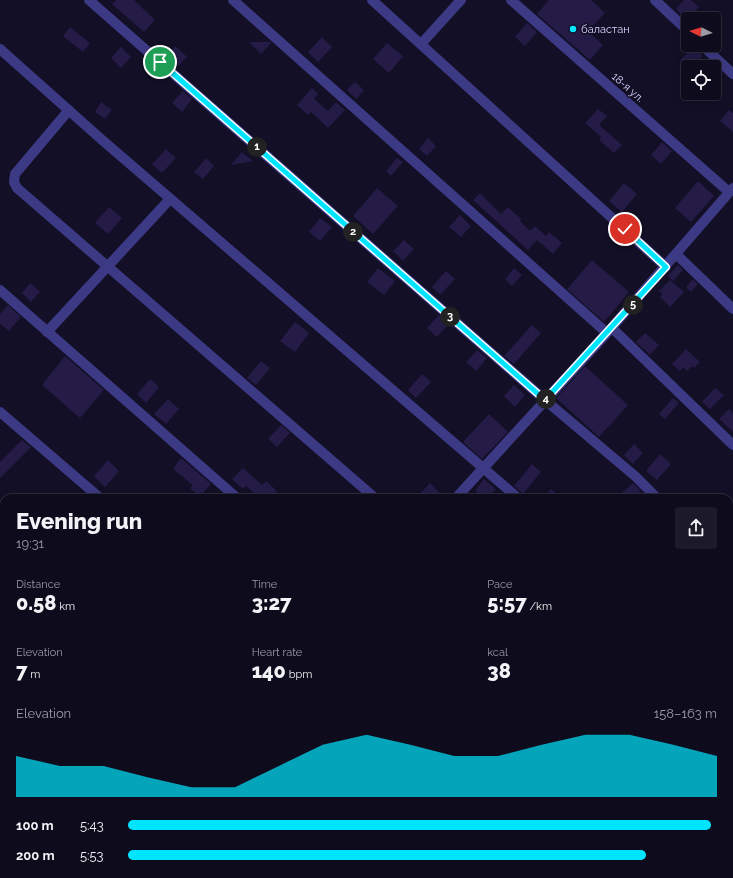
<!DOCTYPE html>
<html lang="en">
<head>
<meta charset="utf-8">
<style>
  body { margin:0; font-family:Raleway,sans-serif; background:#1c1929; color:#f1f3f6; height:100vh; display:flex; flex-direction:column; font-size:15px; white-space:nowrap }
  * { box-sizing:border-box; margin:0 }
  p { font-size:13px; color:#9b9ba3 }
  .icon { flex:none; width:22px; height:22px; fill:none; stroke:currentColor; stroke-width:2; stroke-linecap:round; stroke-linejoin:round }
  .map { position:relative; flex:1; overflow:hidden }
  .side { position:absolute; left:0px; top:494px; width:733px; height:384px; display:flex; flex-direction:column; background:#0e0b1c; border-radius:12px 12px 0 0; box-shadow:0 2px 10px #0003,0 0 0 1px #2e2b3b }
  .side>* { flex:none }
  .needle { width:26px; rotate:275deg }
  .buttons { position:absolute; left:681px; top:12px; display:grid; gap:8px }
  .buttons a { display:grid; place-items:center; width:40px; height:40px; border-radius:4px; background:#0e0b1c; box-shadow:0 2px 10px #0003,0 0 0 1px #2e2b3b; font-size:20px }
  .pin { position:absolute; display:grid; place-items:center; width:34px; height:34px; color:#fff; margin:-17px; border:2px solid #fff; border-radius:50%; box-shadow:0 1px 4px #0007 }
  .km { position:absolute; width:20px; height:20px; margin:-10px; border-radius:50%; background:#222; color:#fff; font-size:11px; line-height:20px; text-align:center }
  .round { display:grid; place-items:center; flex:none; width:42px; height:42px; border-radius:4px; background:#1c1929 }
  .head { display:flex; align-items:center; justify-content:space-between; height:68px; padding:0 16px }
  h1 { font-size:22px; font-weight:800; line-height:30px }
  .metrics { display:grid; grid-template-columns:repeat(3,1fr); gap:6px; height:68px; padding:4px 16px }
  .metrics div { display:grid; align-content:center }
  .metrics b { font-size:20px; font-weight:800 }
  .metrics small { font-size:11px; font-weight:400 }
  .metrics p { font-size:11px }
  .chart { height:112px; padding:8px 16px }
  .chart p { display:flex; justify-content:space-between }
  .chart svg { width:100%; height:72px; margin-top:4px; fill:#00e5ff; opacity:.7 }
  ul { padding:0 16px; list-style:none; font-size:13px }
  li { display:grid; grid-template-columns:64px 48px 1fr; align-items:center; height:30px }
  li i { height:10px; border-radius:5px; background:#00e5ff }
  .map>svg:first-child { display:block }
</style>
</head>
<body>
<div class="map">
<svg width="733" height="878" viewBox="0 0 733 878">
  <rect width="100%" height="100%" fill="#130f26"/>
  <path fill="#241b47" d="M116,0H134L155,20L144,32L112,4Z
    M549,0H591L605,13L588,31L603,45L590,60L537,14Z
    M684,0H691L699,7L687,20L676,9Z
    M527,23L537,32L525,46L515,37Z
    M70,27L90,43L83,52L63,36Z
    M322,37L332,47L318,62L308,52Z
    M249,42H271V43L261,54Z
    M387,43L403,56L389,73L373,59Z
    M175,46L187,57L178,66L167,56Z
    M121,47L131,57L121,68L111,58Z
    M694,47L703,56L688,69L680,60Z
    M355,82L364,90L356,99L347,90Z
    M312,88L318,94L314,99L328,111L336,102L345,110L328,128L311,112L308,115L297,105Z
    M183,91L192,99L182,112L172,103Z
    M101,102L112,110L105,119L95,112Z
    M598,109L607,116L599,125L622,145L614,153L599,140L601,137L585,123Z
    M729,110L733,113V132L720,121Z
    M428,138L436,146L427,156L419,149Z
    M662,142L672,151L661,164L651,155Z
    M166,149L176,158L162,173L152,164Z
    M242,152L253,161L231,165Z
    M206,158L214,166L203,179L194,172Z
    M397,158L403,162L391,176L386,171Z
    M698,181L714,196L691,222L675,208Z
    M624,183L637,194L622,212L609,201Z
    M377,188L398,206L373,234L353,216Z
    M480,193L501,214L508,207L521,219L520,221L530,231L535,226L546,236L549,232L562,243L553,254L537,240L528,250L473,200Z
    M109,207L122,218L108,234L95,223Z
    M460,215L471,226L461,237L449,227Z
    M320,218L332,227L320,241L309,232Z
    M404,240L414,249L403,261L393,251Z
    M592,260L629,292L604,322L567,289Z
    M678,265L683,270L673,281L668,276Z
    M378,268L395,281L384,295L367,282Z
    M514,268L522,275L512,286L505,279Z
    M446,271L455,279L440,295L432,287Z
    M693,279L698,284L691,292L686,287Z
    M670,280L684,292L670,307L660,297L662,294L659,291Z
    M30,283L40,292L31,302L22,293Z
    M8,305L21,317L9,331L0,324V314Z
    M439,315L449,324L437,337L427,328Z
    M295,322L309,333L295,352L280,341Z
    M532,325L541,333L514,364L504,356Z
    M645,333L659,345L650,355L636,342Z
    M686,349L700,362L694,368L692,366L687,371L683,367L680,371L672,364Z
    M477,350L487,358L476,371L466,362Z
    M65,356L104,390L80,418L42,385Z
    M261,361L270,368L256,385L247,378Z
    M585,366L628,405L599,437L556,398Z
    M422,374L431,382L416,398L408,390Z
    M150,379L159,387L146,403L137,394Z
    M514,385L525,395L515,407L504,396Z
    M715,388L724,395L710,409L702,402Z
    M673,398L679,403L665,419L659,414Z
    M168,399L179,409L166,424L154,414Z
    M729,409L733,413V432L719,419Z
    M489,414L508,432L482,459L463,442Z
    M281,425L290,433L277,447L268,439Z
    M22,440L31,447L0,478V462Z
    M634,444L643,453L633,464L624,455Z
    M660,454L671,464L657,480L646,471Z
    M181,458L211,484L200,497L190,488L193,485L173,469Z
    M108,460L119,471L105,487L94,476Z
    M532,464L541,472L523,494L514,486Z
    M243,468L262,485L266,481L277,491L270,498H259L246,486L243,489L232,479Z
    M484,479L496,489L488,498H484L475,491Z
    M430,483L445,498H416Z
    M633,483L641,491L633,498H616Z
    M551,489L561,498H543Z"/>
  <g fill="none" stroke-linecap="round" stroke-linejoin="round">
    <path stroke="#3d3a85" stroke-width="10" d="M89,0L545,400L635,476L657,498
      M233,0L607,333
      M372,0L666,267
      M511,0L729,192
      M655,0L688,31
      M421,44L461,0
      M702,45L733,74
      M0,49L101,139L518,498
      M69,110L15,174L14,182L17,188L375,498
      M677,255L733,309
      M0,290L237,498
      M612,328L733,445
      M47,332L170,199
      M0,412L100,498
      M456,498L607,333L733,188
      M0,522L4,526
      M729,569L733,573
      M729,605L733,606
      M0,646L4,650
      M729,697H733
      M0,701L4,702
      M729,790H733
      M0,813L4,816
      M112,874L119,878
      M21,878L22,876"/>
    <path stroke="#ff4fa3" stroke-width="12" d="M729,587L733,582
      M480,878L483,874"/>
  </g>
  <g fill="none" stroke-linecap="round" stroke-linejoin="round">
    <g stroke="#fff" stroke-width="8">
      <path id="route" d="M160,62L545,400L666,267L625,229"/>
    </g>
    <use href="#route" stroke="#00e5ff" stroke-width="5"/>
  </g>
  <circle fill="#00e5ff" stroke="#130f26" stroke-width="1.5" cx="573" cy="29" r="4"/>
  <g text-anchor="middle" stroke-width="3.5" stroke-linejoin="round" paint-order="stroke">
    <g font-size="11" fill="#d9d4ff" stroke="#130f26" text-anchor="start">
      <text x="581" y="33">баластан</text>
    </g>
    <g font-size="11" fill="#d9d4ff" stroke="#130f26">
      <text transform="translate(628 87) rotate(41)" y="4">18-я ул.</text>
    </g>
  </g>
</svg>
<div class="buttons">
<a><svg class="needle" viewBox="-14 -14 28 28"><path d="M0-13l5 13h-10z" fill="#e53935"/><path d="M0 13l5-13h-10z" fill="#9b9ba3"/></svg></a>
<a><svg class="icon" aria-label="locate" viewBox="0 0 24 24"><circle cx="12" cy="12" r="6"/><path d="M12 2v4M12 18v4M2 12h4M18 12h4"/></svg></a>
</div>
<div class="pin" style="left:160px;top:62px;background:#1e9e55"><svg class="icon" aria-label="arrive" viewBox="0 0 24 24"><path d="M6 21V4h12l-3 4 3 4H6"/></svg></div>
<div class="pin" style="left:625px;top:229px;background:#d93025"><svg class="icon" aria-label="check" viewBox="0 0 24 24"><path d="M5 12l5 5 9-10"/></svg></div>
<b class="km" style="left:257px;top:147px">1</b>
<b class="km" style="left:353px;top:232px">2</b>
<b class="km" style="left:450px;top:317px">3</b>
<b class="km" style="left:546px;top:399px">4</b>
<b class="km" style="left:633px;top:305px">5</b>
<section class="side">
<div class="head"><div><h1>Evening run</h1><p>19:31</p></div><a class="round"><svg class="icon" aria-label="share" viewBox="0 0 24 24"><path d="M12 15V3M7 8l5-5 5 5M5 13v7h14v-7"/></svg></a></div>
<div class="metrics">
<div><p>Distance</p><b>0.58<small> km</small></b></div>
<div><p>Time</p><b>3:27</b></div>
<div><p>Pace</p><b>5:57<small> /km</small></b></div>
</div>
<div class="metrics">
<div><p>Elevation</p><b>7<small> m</small></b></div>
<div><p>Heart rate</p><b>140<small> bpm</small></b></div>
<div><p>kcal</p><b>38</b></div>
</div>
<div class="chart"><p><span>Elevation</span>158–163 m</p>
<svg viewBox="0 0 160 44" preserveAspectRatio="none"><path d="M0 44V19L10 25L20 25L30 32L40 38L50 38L60 25L70 12L80 6L90 12L100 19L110 19L120 12L130 6L140 6L150 12L160 19V44z"/></svg>
</div>
<ul>
<li><b>100 m</b>5:43<i style="width:99%"></i></li>
<li><b>200 m</b>5:53<i style="width:88%"></i></li>
</ul>
</section>
</div>
</body>
</html>
